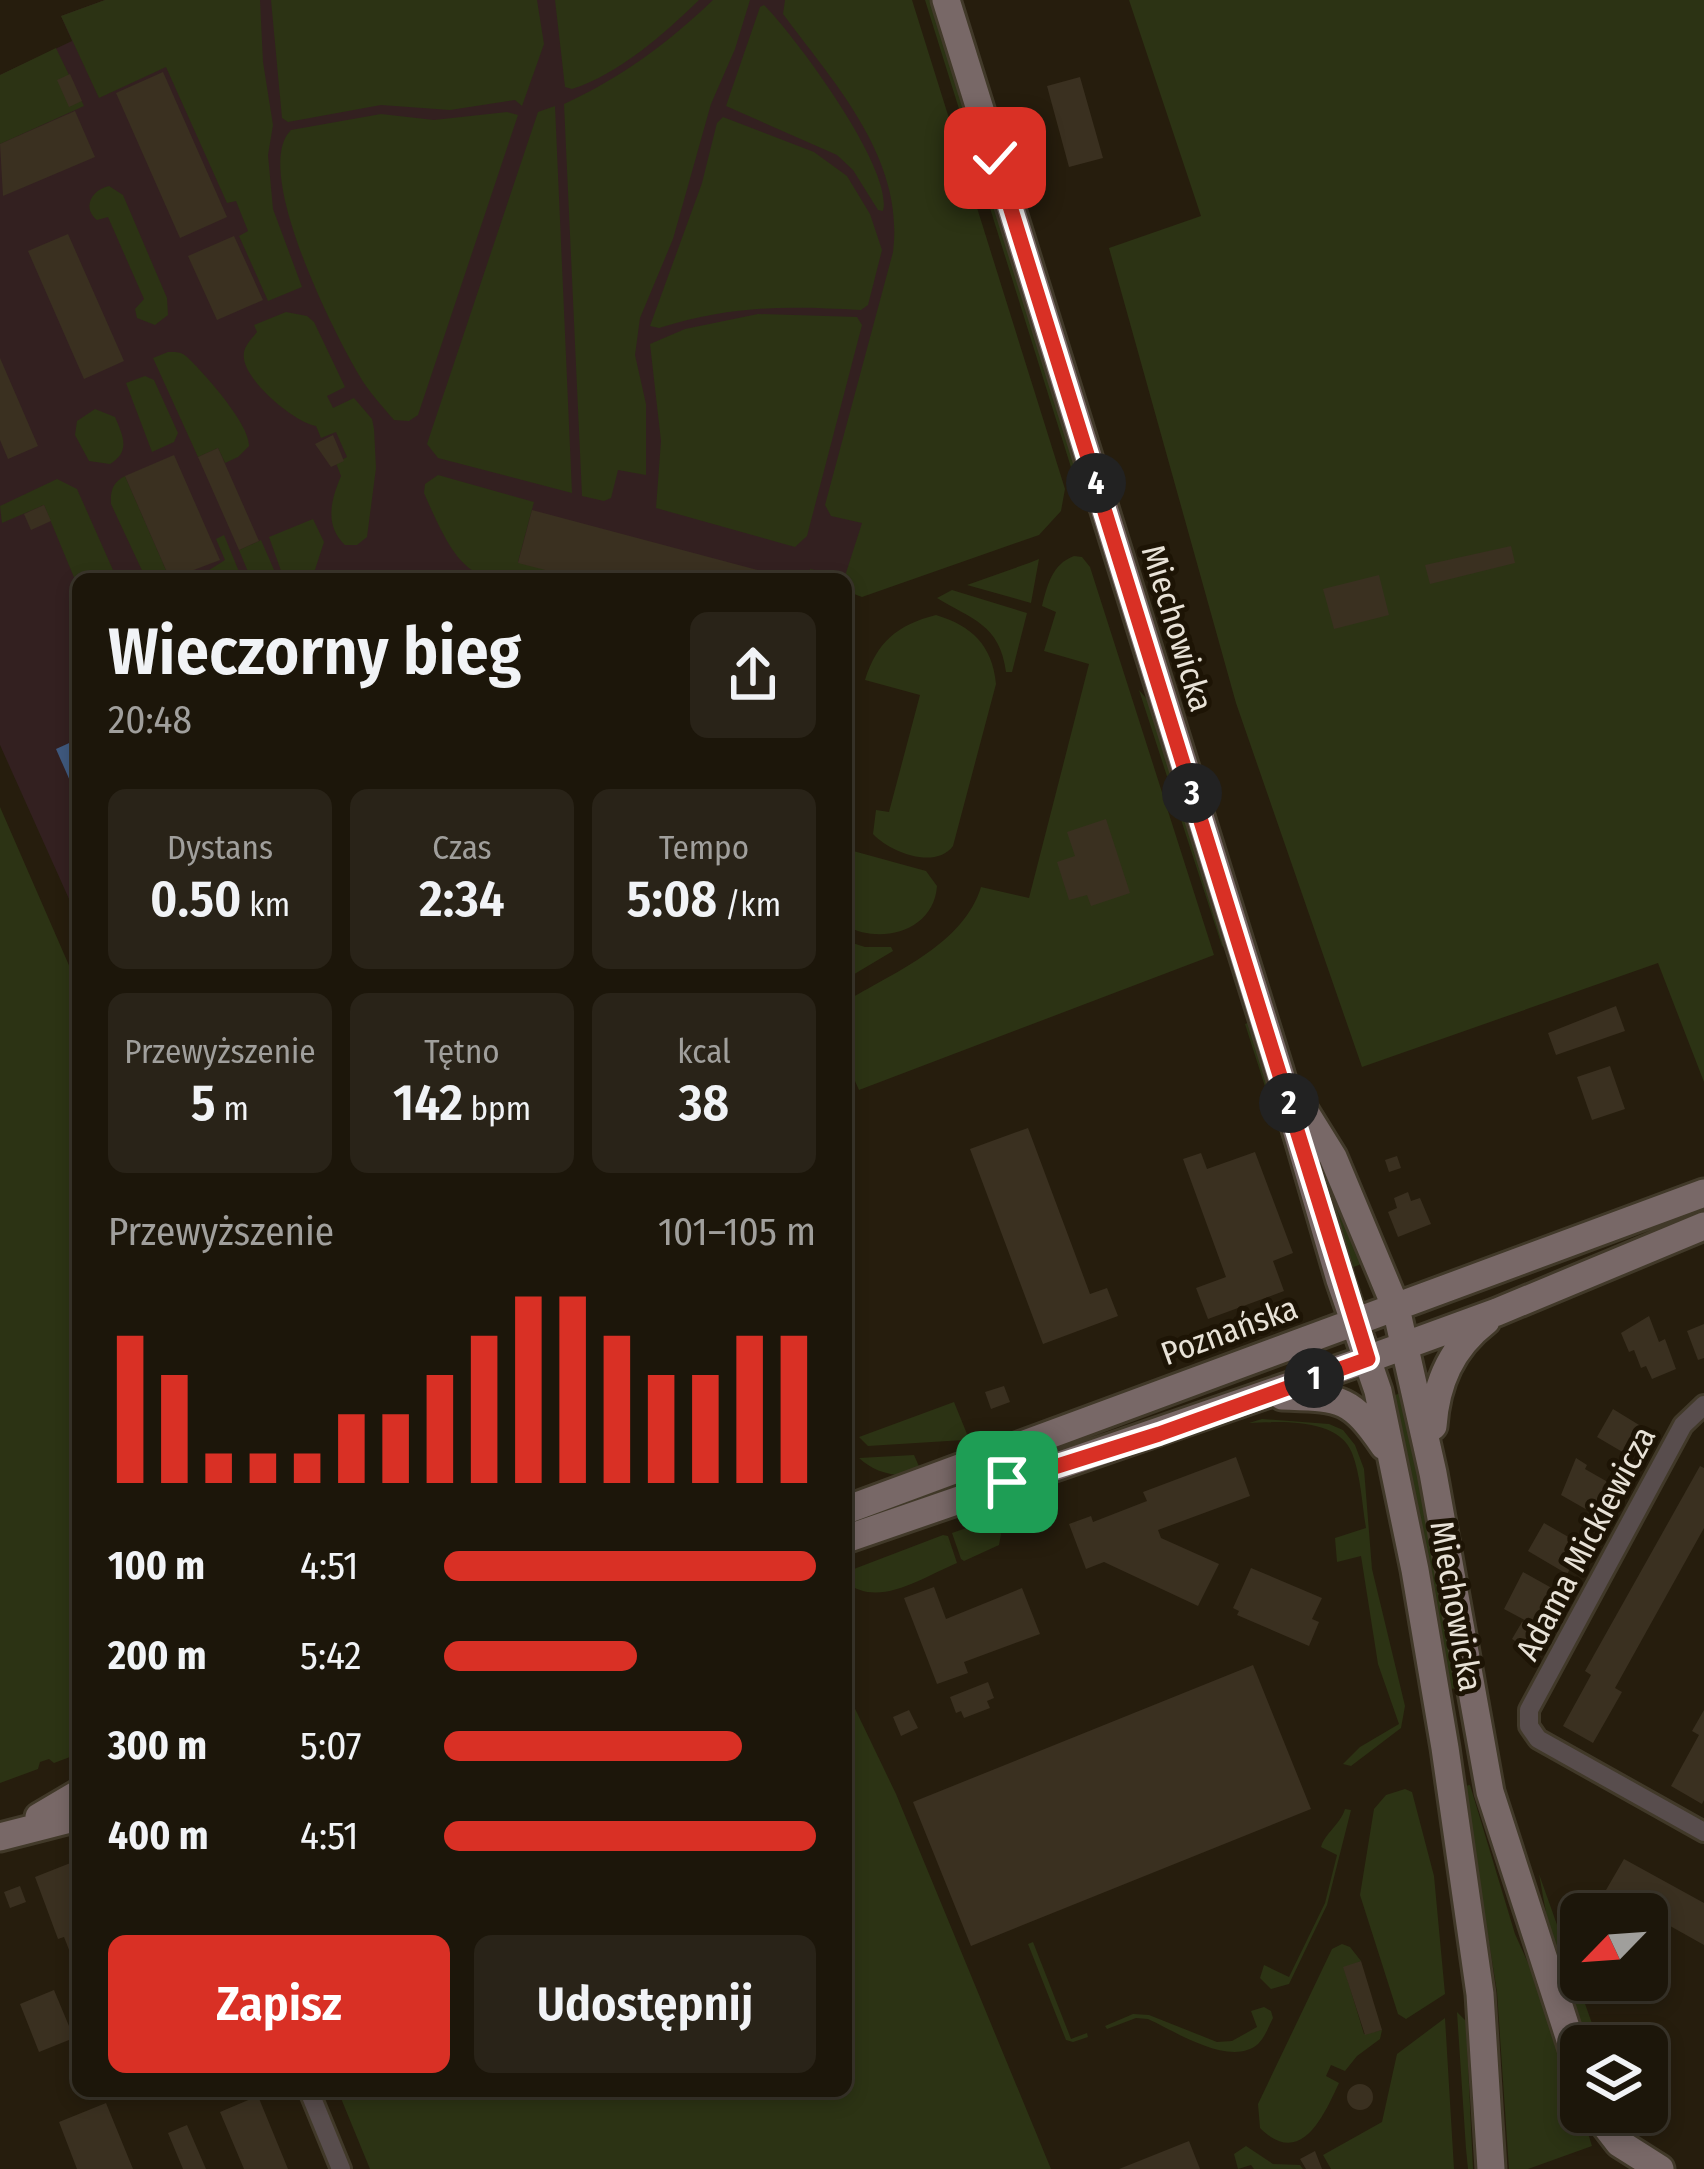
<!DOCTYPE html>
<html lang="pl">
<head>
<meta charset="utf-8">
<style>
  body { margin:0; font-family:"Fira Sans Condensed",sans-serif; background:#292318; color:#f1f3f6; height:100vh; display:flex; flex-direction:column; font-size:45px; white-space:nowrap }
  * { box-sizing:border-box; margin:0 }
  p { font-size:39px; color:#a09f9c }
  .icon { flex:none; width:66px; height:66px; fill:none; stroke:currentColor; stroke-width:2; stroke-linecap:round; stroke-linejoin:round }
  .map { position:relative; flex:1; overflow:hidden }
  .panel { position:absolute; left:72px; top:573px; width:780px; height:1524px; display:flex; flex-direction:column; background:#1c160a; border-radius:18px; box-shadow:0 6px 18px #0003,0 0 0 3px #3a352b }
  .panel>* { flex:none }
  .needle { width:78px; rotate:245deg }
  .tools { position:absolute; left:1560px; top:1893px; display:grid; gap:24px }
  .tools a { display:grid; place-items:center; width:108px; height:108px; border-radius:18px; background:#1c160a; box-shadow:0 6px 18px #0003,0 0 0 3px #3a352b; font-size:60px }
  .pin { position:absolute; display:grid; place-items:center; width:102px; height:102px; color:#fff; margin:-51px; border-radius:24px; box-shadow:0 6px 18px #0006 }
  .km { position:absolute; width:60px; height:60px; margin:-30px; border-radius:50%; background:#222; color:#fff; font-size:33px; line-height:60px; text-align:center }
  .round { display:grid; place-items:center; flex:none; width:126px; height:126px; border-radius:18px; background:#292318 }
  .summary { display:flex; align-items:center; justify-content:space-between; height:204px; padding:0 36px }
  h1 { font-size:66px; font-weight:600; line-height:90px }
  .stats { display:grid; grid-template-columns:repeat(3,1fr); gap:18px; height:204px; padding:12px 36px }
  .stats div { display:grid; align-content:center; border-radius:18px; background:#292318; text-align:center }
  .stats b { font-size:51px; font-weight:600 }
  .stats small { font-size:33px; font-weight:400 }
  .stats p { font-size:33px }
  .chart { height:336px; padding:24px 36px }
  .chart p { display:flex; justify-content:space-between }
  .chart svg { width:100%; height:216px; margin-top:12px; stroke:#d93025; stroke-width:6 }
  .cta { display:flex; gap:24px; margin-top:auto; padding:24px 36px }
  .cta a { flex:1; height:138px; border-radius:18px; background:#d93025; color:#fff; font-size:48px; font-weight:600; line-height:138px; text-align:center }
  .cta a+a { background:#292318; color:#f1f3f6 }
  ul { padding:0 36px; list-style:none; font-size:39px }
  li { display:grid; grid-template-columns:192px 144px 1fr; align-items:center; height:90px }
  li i { height:30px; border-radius:15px; background:#d93025 }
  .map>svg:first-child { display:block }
</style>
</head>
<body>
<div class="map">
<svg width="1704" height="2169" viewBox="0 0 1704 2169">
  <rect width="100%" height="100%" fill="#261d0d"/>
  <path fill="#332020" d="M105,0H906L1051,472L846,579H78V919L0,745V75L72,41L61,16Z"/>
  <path fill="#2c3314" d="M105,0H260L263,62L273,125L268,155L273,209L302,287L268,301L239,236L248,231L236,201L227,203L166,67L99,98L61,16Z
    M271,0H537L544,44L522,106L515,100L450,110L381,105L288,122L282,118Z
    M555,0H699C664,34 619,74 572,89L565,87Z
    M713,0H750L735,49L711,104L673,239L640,318L635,355L646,404V475L618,470L611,498L604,501L582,496L564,104C621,78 668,43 713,0Z
    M785,0H912L1065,489L1061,511L1039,535L862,597L846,591V579H808L810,569L845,576L862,523L831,516L825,505L893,252C905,159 835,84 783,14Z
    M925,0H935L1092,507L1084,509Z
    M1129,0H1704V1082L1658,963L1362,1067L1236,703L1109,248L1201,216Z
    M764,5C795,36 894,169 883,211L878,210L853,170L837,155L726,106L760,7Z
    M56,48L84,106L0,144V75Z
    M555,106L572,493L438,458L427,444L538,112Z
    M507,112L518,115L418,415L409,421L394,420C382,406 368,391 359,375C334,333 251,169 291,130L381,114L434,120Z
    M723,117L814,152L847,176L870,214L882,250L868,305L861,310C784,306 734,305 659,328L650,326L702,183L717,123Z
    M109,186L123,195L167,298L168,315L155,325L137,318L135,309L144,299L108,217L97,220C82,208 91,190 109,186Z
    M286,312L307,316L314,322L345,387L327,396L333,408L354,398L372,419L374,429L376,468L367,537L357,545H345C324,525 331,500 341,476L336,463L347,457L336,432L321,438L316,426C294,422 247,382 244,359C242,347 251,340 257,332L254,325Z
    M758,314L857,317L862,325L807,536L795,547L656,508L661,441L650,344L685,329Z
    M168,352C176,352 180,351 187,357C203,372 250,424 249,446L238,457L225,463L218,448L198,457L153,358Z
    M145,376L154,380L178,433L174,442L152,452L126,383Z
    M95,409L115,417C123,436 131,451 110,464L89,461L75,435L77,421Z
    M438,475L534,502L518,562L580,579C477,579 468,595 424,493L425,484Z
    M125,476L170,579H146L111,504C110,491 113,482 125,476Z
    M57,479L77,489L117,579H78V587L44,505L2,523L0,506Z
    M313,519L324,542L312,579H284L269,537Z
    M224,535L242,579H195L225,560L216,539Z
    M261,540L278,579H251L239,550Z
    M1074,556L1082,557L1090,567L1214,955L859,1090L846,1061V1004L850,999C897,971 964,943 981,887L1029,898L1089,664L1044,651L1056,612L1042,606C1047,586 1052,564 1074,556Z
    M1039,559L1031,603L967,585L1029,563Z
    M952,590L1027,613L1012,672H1006C1000,624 971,619 937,598Z
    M936,615C972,626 992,645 996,684L953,846C935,870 890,852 873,834L876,810L889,812L920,695L865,680C877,642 897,625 936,615Z
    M1139,690L1152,705L1233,952L1222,946Z
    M0,807L78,986V1754L54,1763L49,1759L40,1762L38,1769L0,1783Z
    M846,849L926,871L937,886C934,931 881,945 846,926Z
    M846,941L865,947H891L893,951L846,979Z
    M1252,1021L1327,1280L1245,1024Z
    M1316,1153L1369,1261L1351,1268Z
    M1404,1392L1431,1521L1460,1688L1447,1689L1420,1523L1392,1396Z
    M954,1402L967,1434L964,1440L868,1446L859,1437Z
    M1262,1419L1329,1424L1343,1430L1355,1445L1364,1469L1372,1569L1405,1706L1401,1728L1351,1766L1343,1764L1360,1747L1399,1724L1378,1664L1361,1556L1337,1562L1335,1538L1366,1528C1362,1505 1361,1476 1352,1453C1339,1418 1280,1421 1249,1423Z
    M914,1455L921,1471C900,1480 875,1473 859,1458Z
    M995,1518L1001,1534L999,1545L964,1561L961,1559L952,1533Z
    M943,1535L948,1536L957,1563C923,1577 878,1609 846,1582V1572Z
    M846,1690L896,1794L1051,2169H370L338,2091H846Z
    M1470,1785L1515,1934L1550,2012L1592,2146L1528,2169H1509L1497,1992L1464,1786Z
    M1405,1789L1412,1792L1434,1876L1445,1994L1406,2019L1398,2014L1360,1895L1374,1809L1386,1795Z
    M1345,1809L1351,1810L1327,1905L1289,1984L1271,1989L1260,1978L1264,1965L1289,1977L1325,1903L1337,1855L1321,1847C1325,1833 1340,1825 1345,1809Z
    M1539,1874L1600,2046H1585L1550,1935Z
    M1033,1942L1071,2039L1087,2033L1088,2037L1073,2042L1066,2040L1028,1944Z
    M1342,1944L1350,1947L1361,1961L1344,1968L1364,2034L1382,2030L1380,2039L1357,2056L1345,2071L1331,2065L1326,2076L1339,2083C1324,2115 1301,2169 1260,2128L1258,2104L1332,1949Z
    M1264,2007L1271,2011L1273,2018C1269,2026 1265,2037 1258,2044C1230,2068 1175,2031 1148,2019L1136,2018L1107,2029L1105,2026L1133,2014L1149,2015L1217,2042L1232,2041L1257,2027L1251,2011Z
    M1457,2012L1466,2021L1473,2169H1468L1466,2149Z
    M1445,2018L1454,2169H1331L1323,2155L1382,2122L1397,2054Z
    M1246,2146L1273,2164L1300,2165L1303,2169H1254L1251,2165L1238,2169L1234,2154Z"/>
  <path fill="#3f597e" d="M78,739V799L56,749Z"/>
  <path fill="#3a3020" d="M163,72L227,217L180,238L116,93Z
    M70,74L82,101L69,107L57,80Z
    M1080,77L1103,158L1069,167L1047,86Z
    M75,111L95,157L3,196L0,144Z
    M68,234L124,361L84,379L28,251Z
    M234,236L263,300L217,320L188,256Z
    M0,358L38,446L8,459L0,440Z
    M333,435L344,461L331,467L315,444Z
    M218,448L259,541L239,550L198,457Z
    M174,455L220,560L170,579L125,476Z
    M44,505L51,521L31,530L24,514Z
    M532,510L788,578V579H580L518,563Z
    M1511,546L1515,563L1430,584L1425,565Z
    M1379,575L1389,615L1334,629L1323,589Z
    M1106,819L1130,893L1091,906L1087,895L1069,900L1057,862L1075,856L1067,832Z
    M1616,1006L1625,1031L1556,1055L1548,1033Z
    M1610,1066L1625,1109L1592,1120L1577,1077Z
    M1028,1128L1090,1294L1107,1288L1118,1316L1043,1344L970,1149Z
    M1255,1152L1293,1253L1273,1261L1284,1291L1208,1319L1196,1288L1226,1277L1183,1159L1201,1153L1207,1169Z
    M1397,1156L1401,1168L1389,1172L1385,1160Z
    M1408,1192L1411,1201L1420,1198L1431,1224L1398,1237L1388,1212L1397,1208L1394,1198Z
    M1649,1316L1659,1342L1665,1339L1676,1369L1652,1379L1646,1366L1641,1368L1634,1350L1629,1352L1621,1333Z
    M1704,1324V1358L1698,1360L1687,1331Z
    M1004,1386L1010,1402L991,1409L985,1392Z
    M1613,1409L1644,1428L1631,1457L1597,1437Z
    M1236,1457L1250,1496L1158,1530L1161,1538L1219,1564L1198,1606L1104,1562L1086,1569L1069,1524L1091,1516L1093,1522L1147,1501L1143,1492Z
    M1576,1458L1587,1465L1585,1469L1613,1485L1596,1515L1561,1495Z
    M1700,1466L1704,1468V1528L1615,1688L1622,1692L1593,1743L1563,1726L1591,1675L1585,1671Z
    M1544,1523L1579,1543L1568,1562L1573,1564L1567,1574L1528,1551Z
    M1251,1568L1322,1598L1312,1619L1319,1622L1309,1646L1237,1615L1239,1611L1233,1608Z
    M1523,1572L1557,1591L1551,1612H1541L1534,1625L1504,1609Z
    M934,1587L946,1619L1022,1588L1040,1634L964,1662L968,1673L937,1684L904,1598Z
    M1522,1622L1547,1636L1537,1654L1512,1639Z
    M1253,1665L1311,1809L971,1946L913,1802Z
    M988,1682L994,1698L987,1701L990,1708L964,1718L961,1711L956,1713L950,1697Z
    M909,1710L918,1728L901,1736L893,1717Z
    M1704,1710V1800L1702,1804L1671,1786L1699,1735L1692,1731Z
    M1624,1859L1704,1903V1945L1606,1890Z
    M78,1860V1958L73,1960L64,1937L58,1939L35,1877Z
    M20,1886L26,1902L10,1908L4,1892Z
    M1361,1961L1382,2030L1365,2035L1343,1967Z
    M54,1990L74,2038L39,2052L20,2004Z
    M1347 2097a13 13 0 1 1 26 0a13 13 0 1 1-26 0Z
    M258,2096L288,2169H244L220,2112Z
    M106,2103L133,2169H77L59,2122Z
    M187,2125L206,2169H183L168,2133Z
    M1189,2141L1200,2169H1119Z
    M1315,2151L1322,2169H1306L1300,2159Z"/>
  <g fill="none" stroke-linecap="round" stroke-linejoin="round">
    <g stroke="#413929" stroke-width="24">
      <path id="street" d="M1704,1405L1683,1425L1529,1710V1726L1538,1739L1704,1832
        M309,2091L341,2169"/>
    </g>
    <g stroke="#413929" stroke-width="33">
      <path id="secondary" d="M946,0L1279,1070L1340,1280L1378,1391L1415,1570L1445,1748L1480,1994L1491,2169
        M1297,1099L1333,1157L1396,1308L1433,1473L1490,1792L1581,2074
        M1282,1396C1340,1398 1350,1396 1384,1446
        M1433,1426C1436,1383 1451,1348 1486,1321
        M846,1510L1704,1193
        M846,1539L1368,1359L1497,1312L1704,1226
        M39,1817L78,1794
        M0,1837L78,1817
        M1595,2112L1619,2143L1660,2169"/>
    </g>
    <use href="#street" stroke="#584d4d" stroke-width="18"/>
    <use href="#secondary" stroke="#786867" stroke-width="27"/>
  </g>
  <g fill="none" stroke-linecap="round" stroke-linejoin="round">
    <g stroke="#fff" stroke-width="24">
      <path id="route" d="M995,158L1368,1359L1159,1434L1007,1482"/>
    </g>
    <use href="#route" stroke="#d93025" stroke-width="15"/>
  </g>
  <g text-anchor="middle" stroke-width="10" stroke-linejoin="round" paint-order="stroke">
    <g font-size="33" fill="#e8e2d7" stroke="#1d1405">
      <text transform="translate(1178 628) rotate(73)" y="12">Miechowicka</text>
      <text transform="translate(1229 1330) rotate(-20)" y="12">Poznańska</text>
      <text transform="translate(1585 1543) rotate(-62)" y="12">Adama Mickiewicza</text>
      <text transform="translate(1457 1606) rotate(80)" y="12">Miechowicka</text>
    </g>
  </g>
</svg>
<div class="tools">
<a><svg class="needle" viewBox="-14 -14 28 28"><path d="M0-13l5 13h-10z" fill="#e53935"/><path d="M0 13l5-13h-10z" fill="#a09f9c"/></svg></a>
<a><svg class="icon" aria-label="layers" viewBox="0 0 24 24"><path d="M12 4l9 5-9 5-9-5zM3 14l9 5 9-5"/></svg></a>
</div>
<div class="pin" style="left:1007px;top:1482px;background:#1e9e55"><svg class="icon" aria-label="arrive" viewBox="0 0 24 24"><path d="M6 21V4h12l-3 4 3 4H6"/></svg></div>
<div class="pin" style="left:995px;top:158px;background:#d93025"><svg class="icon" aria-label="check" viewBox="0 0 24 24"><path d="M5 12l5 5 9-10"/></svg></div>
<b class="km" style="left:1314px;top:1378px">1</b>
<b class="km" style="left:1289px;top:1103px">2</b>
<b class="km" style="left:1192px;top:793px">3</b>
<b class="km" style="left:1096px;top:483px">4</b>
<section class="panel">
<div class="summary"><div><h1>Wieczorny bieg</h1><p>20:48</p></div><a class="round"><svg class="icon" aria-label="share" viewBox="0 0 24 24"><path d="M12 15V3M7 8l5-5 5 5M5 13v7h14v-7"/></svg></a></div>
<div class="stats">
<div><p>Dystans</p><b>0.50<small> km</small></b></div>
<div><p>Czas</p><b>2:34</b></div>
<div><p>Tempo</p><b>5:08<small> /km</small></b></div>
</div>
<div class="stats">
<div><p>Przewyższenie</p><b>5<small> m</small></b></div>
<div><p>Tętno</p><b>142<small> bpm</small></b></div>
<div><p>kcal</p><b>38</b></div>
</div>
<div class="chart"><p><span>Przewyższenie</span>101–105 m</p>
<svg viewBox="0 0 160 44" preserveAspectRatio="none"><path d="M5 44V14M15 44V22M25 44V38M35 44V38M45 44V38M55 44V30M65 44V30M75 44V22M85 44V14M95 44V6M105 44V6M115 44V14M125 44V22M135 44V22M145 44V14M155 44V14"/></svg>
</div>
<ul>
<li><b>100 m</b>4:51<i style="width:100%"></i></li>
<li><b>200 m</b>5:42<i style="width:52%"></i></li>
<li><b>300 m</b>5:07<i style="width:80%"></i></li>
<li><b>400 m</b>4:51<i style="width:100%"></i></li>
</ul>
<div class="cta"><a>Zapisz</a><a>Udostępnij</a></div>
</section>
</div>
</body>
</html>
